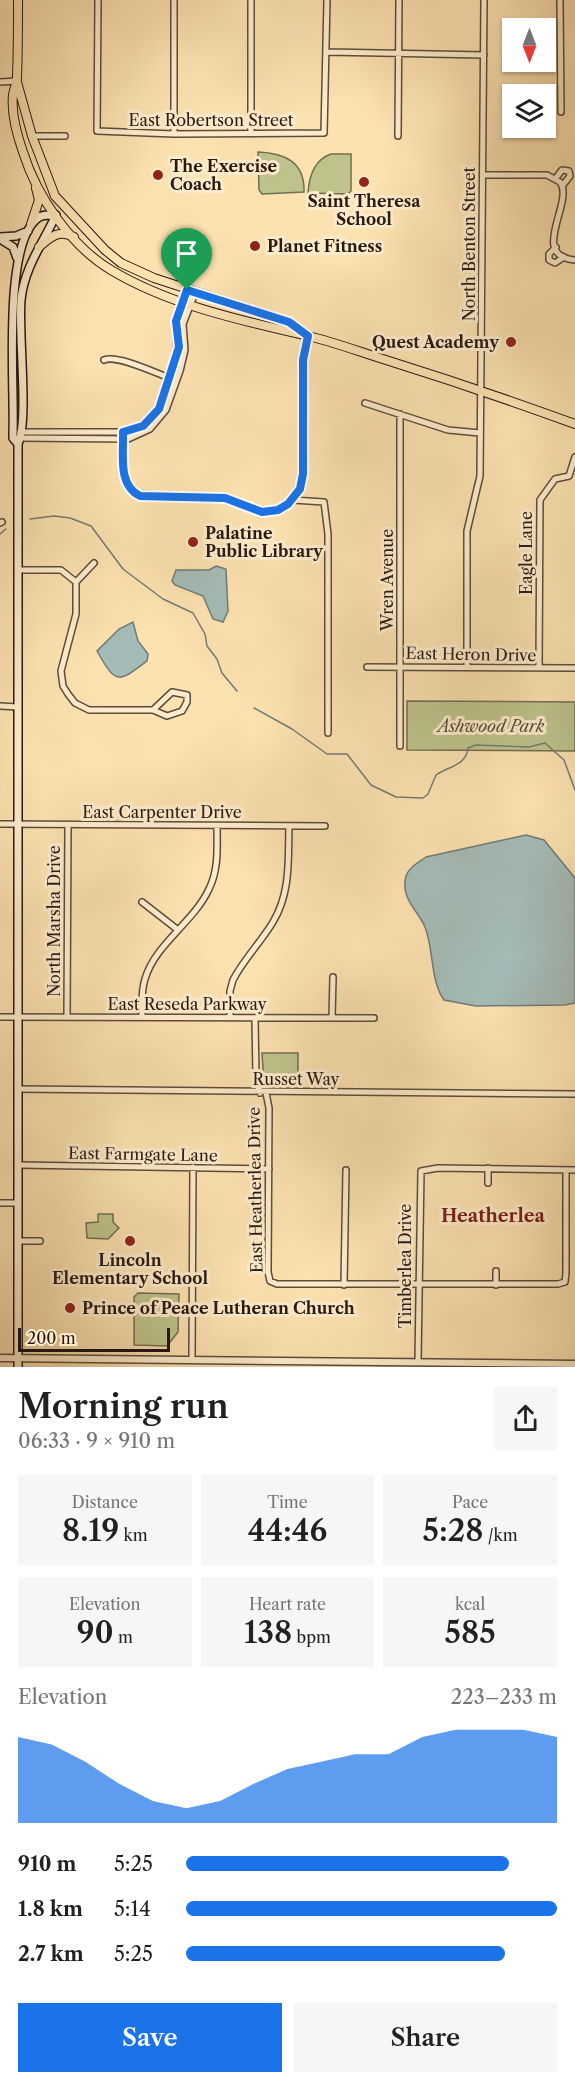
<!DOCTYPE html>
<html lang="en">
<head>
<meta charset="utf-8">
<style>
  body { margin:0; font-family:"Libre Caslon Text",serif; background:#f6f6f6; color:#202124; height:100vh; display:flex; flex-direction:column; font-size:22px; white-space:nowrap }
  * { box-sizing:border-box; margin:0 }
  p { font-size:20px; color:#757577 }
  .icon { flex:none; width:33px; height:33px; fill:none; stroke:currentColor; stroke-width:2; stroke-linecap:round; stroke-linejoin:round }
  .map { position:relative; height:1367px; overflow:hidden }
  .panel { display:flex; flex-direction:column; background:#fff; flex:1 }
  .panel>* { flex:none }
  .needle { width:39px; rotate:180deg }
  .tools { position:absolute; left:502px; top:18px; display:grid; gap:12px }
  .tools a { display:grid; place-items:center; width:54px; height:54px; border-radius:0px; background:#fff; box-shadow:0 2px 4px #0004; font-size:30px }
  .scale { position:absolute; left:18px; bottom:15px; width:152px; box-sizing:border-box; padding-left:6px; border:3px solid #281a12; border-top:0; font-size:16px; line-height:21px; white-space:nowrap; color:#281a12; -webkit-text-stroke:4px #fdeccc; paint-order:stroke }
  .pin { position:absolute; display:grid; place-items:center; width:51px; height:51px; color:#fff; margin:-62px -26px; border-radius:50% 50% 50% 0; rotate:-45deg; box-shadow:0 0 6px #0007 }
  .pin .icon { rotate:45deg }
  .round { display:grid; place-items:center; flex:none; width:63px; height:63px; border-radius:0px; background:#f6f6f6 }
  .overview { display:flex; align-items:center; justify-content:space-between; height:102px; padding:0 18px }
  h1 { font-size:33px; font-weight:600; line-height:45px }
  .figures { display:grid; grid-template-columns:repeat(3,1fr); gap:9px; height:102px; padding:6px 18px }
  .figures div { display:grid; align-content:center; border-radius:0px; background:#f6f6f6; text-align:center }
  .figures b { font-size:30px; font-weight:600 }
  .figures small { font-size:16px; font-weight:400 }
  .figures p { font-size:16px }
  .chart { height:168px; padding:12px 18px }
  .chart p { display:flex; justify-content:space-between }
  .chart svg { width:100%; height:108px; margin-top:6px; fill:#1a73e8; opacity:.7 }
  .primary-button { display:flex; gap:12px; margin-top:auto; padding:12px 18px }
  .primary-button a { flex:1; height:69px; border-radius:0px; background:#1a73e8; color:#fff; font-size:24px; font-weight:600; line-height:69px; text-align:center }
  .primary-button a+a { background:#f6f6f6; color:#202124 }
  ul { padding:0 18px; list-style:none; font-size:20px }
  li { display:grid; grid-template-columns:96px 72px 1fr; align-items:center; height:45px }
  li i { height:15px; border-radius:8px; background:#1a73e8 }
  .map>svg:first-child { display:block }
</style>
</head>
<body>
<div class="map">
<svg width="575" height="1367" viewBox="0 0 575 1367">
  <rect width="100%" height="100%" fill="#fce1b1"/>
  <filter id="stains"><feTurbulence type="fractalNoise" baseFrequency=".00333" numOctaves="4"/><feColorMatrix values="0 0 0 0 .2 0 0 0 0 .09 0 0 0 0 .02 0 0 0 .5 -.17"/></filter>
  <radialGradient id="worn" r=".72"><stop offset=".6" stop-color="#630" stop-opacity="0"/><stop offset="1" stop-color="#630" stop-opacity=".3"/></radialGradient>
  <path fill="#bec38c" stroke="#736e4f" stroke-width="1.5" d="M258,152C285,153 305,162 304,192L262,194L259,190Z
    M331,154H351V191L348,194L308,193C309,176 314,160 331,154Z
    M407,701L575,702V751L407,750Z
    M262,1053H298V1085H264Z
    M98,1214H113V1222L119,1228L108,1239L87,1238L86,1223L98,1222Z
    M138,1293L179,1294L178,1332L167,1346L134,1345V1297Z"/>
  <path fill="#a4bbb7" stroke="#727b75" stroke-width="1.5" d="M216,566L226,569L228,611L223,622L213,619L203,596L175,585L172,581L176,570H209Z
    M133,622L138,641L148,654L147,661C118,683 116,685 97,651L119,629Z
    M526,835L544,840L575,878V1003L565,1005L476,1006L444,1000C430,980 434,950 425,927C418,910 400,899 406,876C409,867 419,862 426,857Z"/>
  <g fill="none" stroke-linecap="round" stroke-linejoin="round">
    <path stroke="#727b75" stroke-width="1.5" d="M30,519L54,516L70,518L91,526L123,569L163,599L193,613L205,634L207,646L217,659L222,673L237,691
      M0,534L6,529
      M254,708L292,729L327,754H347L371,785L396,797L423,798L428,794L436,775C449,766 466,766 468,748L476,745L529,747L545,743L564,760L575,790"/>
    <g stroke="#5d4c3a" stroke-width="8">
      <path id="minor" d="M98,0L97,131L174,134L324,133L327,0
        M251,0V134
        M560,0L561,112
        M328,52L484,55
        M0,82L17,81
        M174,134V0
        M32,136H65
        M398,136L399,0
        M483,175H547L560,182C575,202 528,256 575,260
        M556,178L562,170L569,171L570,176L563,185
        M556,247L549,254V260L555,263L564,257
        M104,360C117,354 158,374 172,379
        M365,403L448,430L480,433
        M20,432H123L143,426L152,418L159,409L177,355L176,321L187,290
        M123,432L124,478L136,494L225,499L256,511L270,512L284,507L293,500L303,477V360L308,336
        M18,438L128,439L150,429L166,410L180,371L185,350L183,324L195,293
        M293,500L324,502L328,534V733
        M0,523L2,522
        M18,570H61L76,582V614L61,671L63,686L68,694L75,703L89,710H153L167,716L182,711L187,702V695L172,692L153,710
        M76,582L94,563
        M467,666V531L480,476L484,0
        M367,667L575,668
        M539,668L540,500L555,479L569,476L575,457
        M0,706L18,707
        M400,746V414
        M0,824L325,826
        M142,902L178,930
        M142,1016C142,1004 141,991 145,979C155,944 194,922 209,889C219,869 217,847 217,826
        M0,1017L374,1018
        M67,1017L68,825
        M230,1017V991L233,980C244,959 261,942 273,922C291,892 288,859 289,826
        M255,1018L256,1077L260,1093
        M332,1018L333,977
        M18,1089L575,1094
        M266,1093L269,1108L268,1272L270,1281L277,1284H558L565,1282L566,1273V1170
        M18,1165L269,1169
        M488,1168V1183
        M0,1203H18
        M18,1241H40
        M496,1271V1285
        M344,1285L346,1170
        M192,1359L193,1167
        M418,1361L421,1171L438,1168L575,1170"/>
    </g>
    <g stroke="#5d4c3a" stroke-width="9">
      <path id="tertiary" d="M0,1358L575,1364"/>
    </g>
    <g stroke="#281a12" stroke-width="10">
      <path id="secondary" d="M0,237L16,236L28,231
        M0,239L13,247L17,258
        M18,444L13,438V432C15,388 2,244 38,218C42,214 50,215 56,215C43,243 24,268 21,300C18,333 29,420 18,444V1367"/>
    </g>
    <g stroke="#281a12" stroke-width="10">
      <path id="primary" d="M18,0C18,26 18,51 17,77C17,83 14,88 13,95C11,113 17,135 23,152C37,197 71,246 111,270C169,305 243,321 308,336C334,342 360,352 386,360C450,380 512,401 575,424
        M17,82L32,136L55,196L105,250L121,263L154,278L289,322L306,335
        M31,224L39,200L36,188
        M39,247C50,237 59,229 74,237"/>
    </g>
    <use href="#minor" stroke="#fdeccc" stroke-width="5"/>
    <use href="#tertiary" stroke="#fdeccc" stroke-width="6"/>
    <use href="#secondary" stroke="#fdeccc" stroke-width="7"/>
    <use href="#primary" stroke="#fce1b1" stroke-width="8"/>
  </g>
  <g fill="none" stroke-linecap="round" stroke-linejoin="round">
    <g stroke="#fff" stroke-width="12">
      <path id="route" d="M187,290L289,322L308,336L303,360V474L300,489L288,504L278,510L262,512L225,498L140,496C117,485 124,453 123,432L143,426L159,409L179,347L176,321Z"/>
    </g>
    <use href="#route" stroke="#1a73e8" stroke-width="8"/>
  </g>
  <g fill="#8f2418" stroke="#fdeccc" stroke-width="2">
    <circle cx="158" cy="175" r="6"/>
    <circle cx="364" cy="182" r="6"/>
    <circle cx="255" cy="246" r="6"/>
    <circle cx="511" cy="342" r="6"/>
    <circle cx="193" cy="542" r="6"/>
    <circle cx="130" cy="1241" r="6"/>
    <circle cx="70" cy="1308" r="6"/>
  </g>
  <g text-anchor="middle" stroke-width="6" stroke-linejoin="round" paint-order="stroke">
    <g font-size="16" fill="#281a12" stroke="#fdeccc">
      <text x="211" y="126">East Robertson Street</text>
      <text transform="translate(469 244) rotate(-90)" y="6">North Benton Street</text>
      <text transform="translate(526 553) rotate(-90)" y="6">Eagle Lane</text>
      <text transform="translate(387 580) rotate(-90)" y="6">Wren Avenue</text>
      <text transform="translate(471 654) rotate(1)" y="6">East Heron Drive</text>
      <text x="162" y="818">East Carpenter Drive</text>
      <text transform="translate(54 921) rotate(-90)" y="6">North Marsha Drive</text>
      <text x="187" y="1010">East Reseda Parkway</text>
      <text x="296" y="1085">Russet Way</text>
      <text transform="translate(143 1154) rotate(1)" y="6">East Farmgate Lane</text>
      <text transform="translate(255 1190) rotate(-91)" y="6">East Heatherlea Drive</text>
      <text transform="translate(405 1266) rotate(-90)" y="6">Timberlea Drive</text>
    </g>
    <g font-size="16" font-weight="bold" fill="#281a12" stroke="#fdeccc" text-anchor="start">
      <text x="170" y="172">The Exercise<tspan x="170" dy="18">Coach</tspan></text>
      <text x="364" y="207" text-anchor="middle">Saint Theresa<tspan x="364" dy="18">School</tspan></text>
      <text x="267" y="252">Planet Fitness</text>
      <text x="499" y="348" text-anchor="end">Quest Academy</text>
      <text x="205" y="539">Palatine<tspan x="205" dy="18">Public Library</tspan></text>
      <text x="130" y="1266" text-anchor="middle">Lincoln<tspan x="130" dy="18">Elementary School</tspan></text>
      <text x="82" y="1314">Prince of Peace Lutheran Church</text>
    </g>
    <g font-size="16" font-style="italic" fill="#554d37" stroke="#fdeccc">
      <text x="491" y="732">Ashwood Park</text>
    </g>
    <g font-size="18" font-weight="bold" fill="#7a1f14" stroke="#fdeccc">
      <text x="493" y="1222">Heatherlea</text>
    </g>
  </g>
  <rect width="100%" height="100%" filter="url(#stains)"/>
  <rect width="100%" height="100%" fill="url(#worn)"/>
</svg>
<div class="tools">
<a><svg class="needle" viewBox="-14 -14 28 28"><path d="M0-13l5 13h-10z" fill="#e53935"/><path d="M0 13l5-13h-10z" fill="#757577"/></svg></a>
<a><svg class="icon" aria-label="layers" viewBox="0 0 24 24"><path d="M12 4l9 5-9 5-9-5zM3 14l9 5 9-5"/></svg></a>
</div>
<div class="scale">200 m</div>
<div class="pin" style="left:187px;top:290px;background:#1e9e55"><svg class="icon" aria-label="arrive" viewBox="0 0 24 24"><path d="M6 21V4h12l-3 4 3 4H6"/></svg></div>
</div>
<section class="panel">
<div class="overview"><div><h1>Morning run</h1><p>06:33 · 9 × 910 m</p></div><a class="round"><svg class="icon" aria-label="share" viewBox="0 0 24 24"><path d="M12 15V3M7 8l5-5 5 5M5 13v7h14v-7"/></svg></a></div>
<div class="figures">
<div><p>Distance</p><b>8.19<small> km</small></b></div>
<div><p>Time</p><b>44:46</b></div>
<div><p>Pace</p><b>5:28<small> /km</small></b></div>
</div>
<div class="figures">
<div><p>Elevation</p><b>90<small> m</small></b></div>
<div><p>Heart rate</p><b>138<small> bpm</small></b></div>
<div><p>kcal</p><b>585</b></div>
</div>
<div class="chart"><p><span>Elevation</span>223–233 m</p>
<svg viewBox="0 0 160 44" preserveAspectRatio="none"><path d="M0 44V9L10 12L20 19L30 28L40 35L50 38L60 35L70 28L80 22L90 19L100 16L110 16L120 9L130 6L140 6L150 6L160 9V44z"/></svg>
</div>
<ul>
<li><b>910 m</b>5:25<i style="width:87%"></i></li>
<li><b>1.8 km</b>5:14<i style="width:100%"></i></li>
<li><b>2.7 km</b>5:25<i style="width:86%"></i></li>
</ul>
<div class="primary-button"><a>Save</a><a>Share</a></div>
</section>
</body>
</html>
